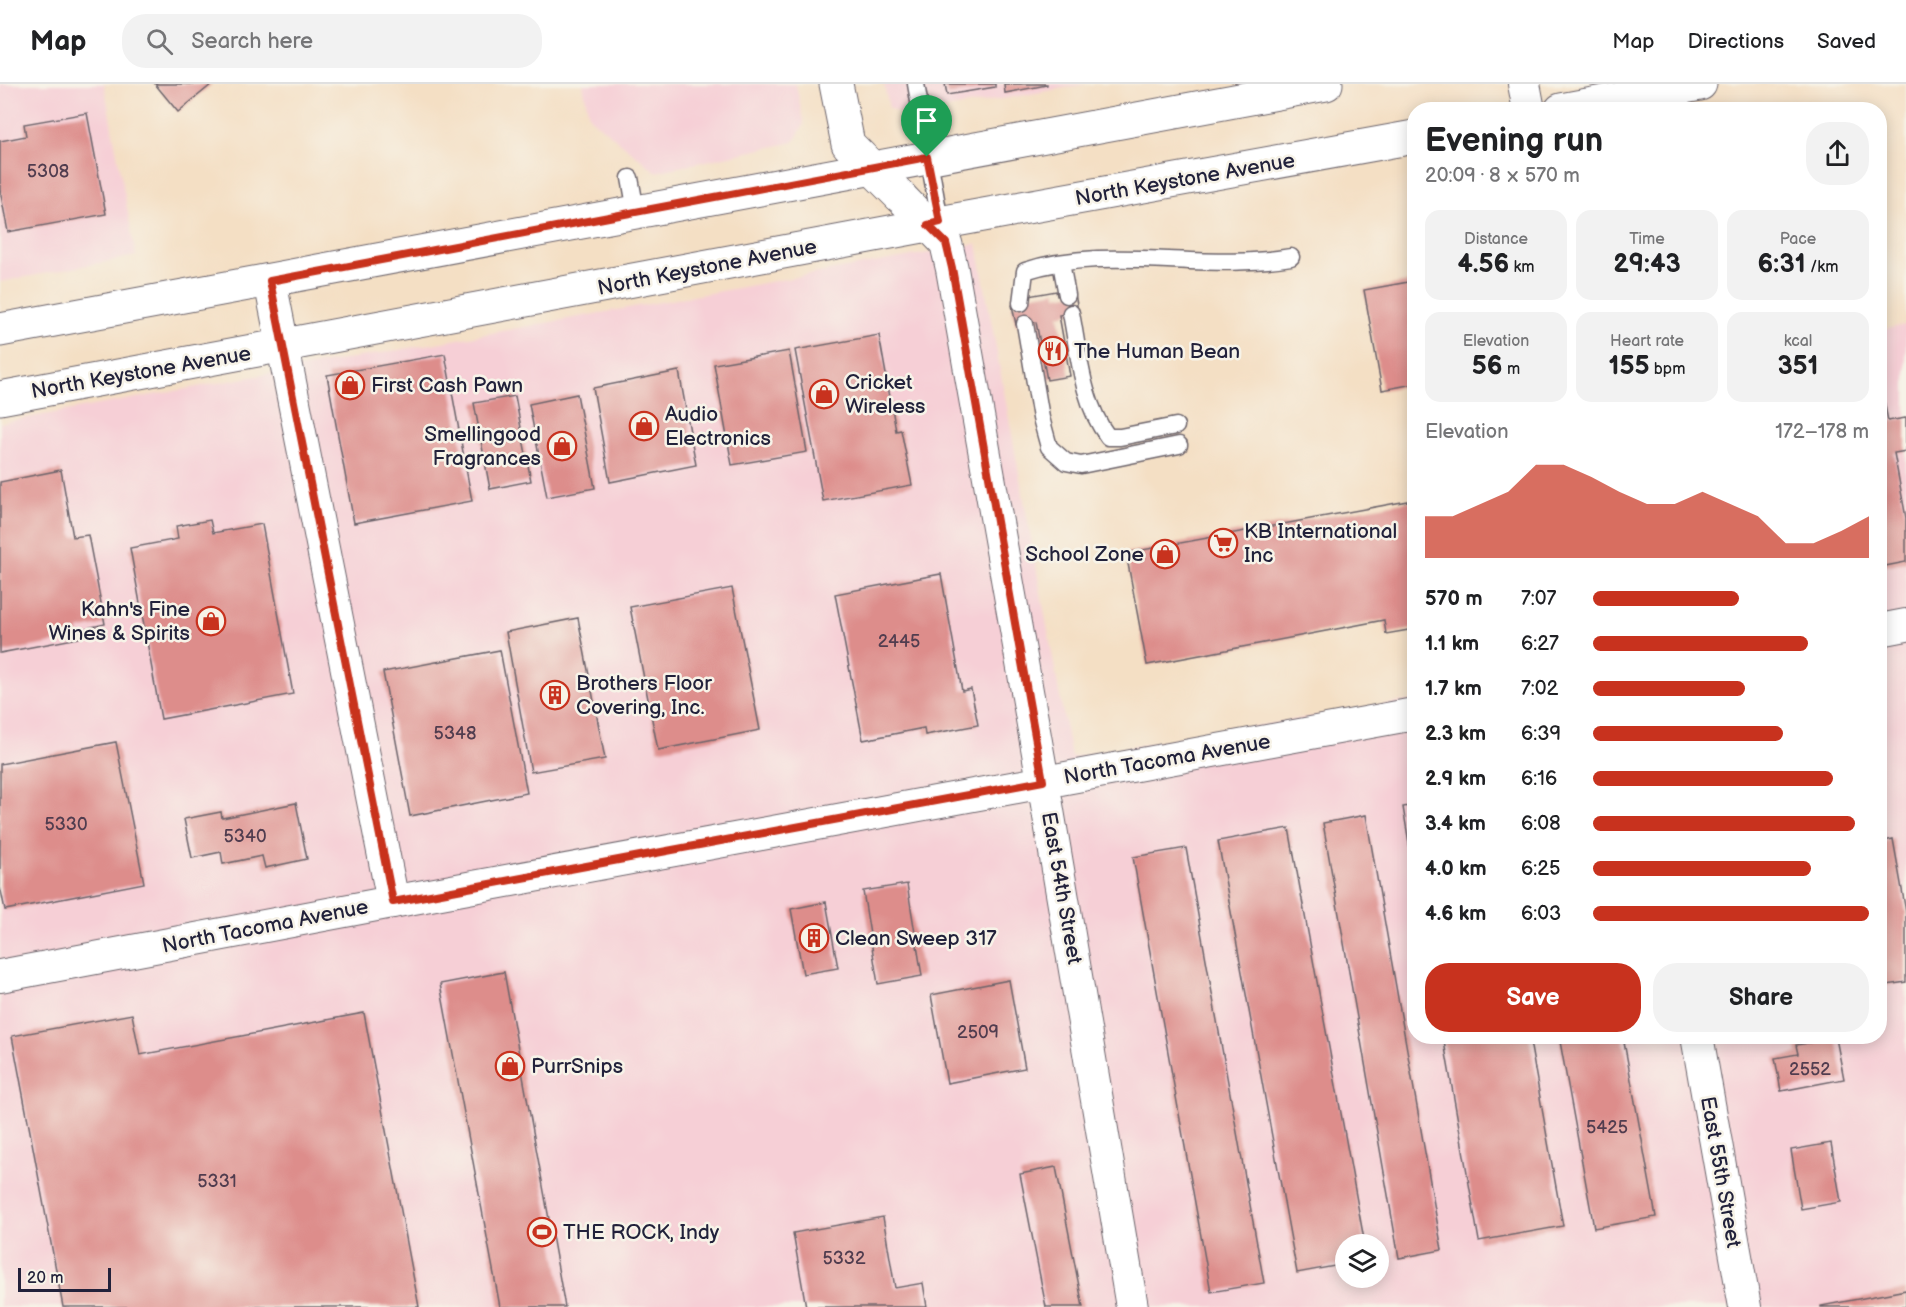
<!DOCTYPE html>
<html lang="en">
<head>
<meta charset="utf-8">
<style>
  body { margin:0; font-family:"Balsamiq Sans",sans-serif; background:#f2f2f2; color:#202124; height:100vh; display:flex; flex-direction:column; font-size:22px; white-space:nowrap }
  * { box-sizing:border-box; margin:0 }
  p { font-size:20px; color:#757577 }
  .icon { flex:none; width:33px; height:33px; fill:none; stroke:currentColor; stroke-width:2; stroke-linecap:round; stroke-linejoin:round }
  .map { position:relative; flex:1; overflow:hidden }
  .side { position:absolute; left:1407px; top:18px; width:480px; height:942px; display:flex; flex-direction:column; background:#fff; border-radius:24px; box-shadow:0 3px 15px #0003 }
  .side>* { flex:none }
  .tools { position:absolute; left:1335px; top:1150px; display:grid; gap:12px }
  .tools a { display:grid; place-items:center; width:54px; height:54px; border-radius:50%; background:#fff; box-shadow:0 3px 15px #0003; font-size:30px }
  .scale { position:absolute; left:18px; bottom:15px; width:93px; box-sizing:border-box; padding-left:6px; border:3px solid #22223b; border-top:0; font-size:16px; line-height:21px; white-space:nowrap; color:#22223b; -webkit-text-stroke:4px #f7f3e8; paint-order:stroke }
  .pin { position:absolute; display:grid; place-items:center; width:51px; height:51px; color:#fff; margin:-62px -26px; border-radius:50% 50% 50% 0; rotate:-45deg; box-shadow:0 0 6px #0007 }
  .pin .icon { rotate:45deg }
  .round { display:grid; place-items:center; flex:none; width:63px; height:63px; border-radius:24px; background:#f2f2f2 }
  .headline { display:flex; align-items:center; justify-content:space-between; height:102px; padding:0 18px }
  h1 { font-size:33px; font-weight:700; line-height:45px }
  .figures { display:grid; grid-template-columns:repeat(3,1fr); gap:9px; height:102px; padding:6px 18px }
  .figures div { display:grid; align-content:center; border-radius:15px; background:#f2f2f2; text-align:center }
  .figures b { font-size:26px; font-weight:700 }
  .figures small { font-size:16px; font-weight:400 }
  .figures p { font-size:16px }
  .chart { height:168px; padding:12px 18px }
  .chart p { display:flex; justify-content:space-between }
  .chart svg { width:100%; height:108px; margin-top:6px; fill:#c8321e; opacity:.7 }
  .action { display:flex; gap:12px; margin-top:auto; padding:12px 18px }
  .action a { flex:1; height:69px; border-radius:24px; background:#c8321e; color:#fff; font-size:24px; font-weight:700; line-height:69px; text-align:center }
  .action a+a { background:#f2f2f2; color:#202124 }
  ul { padding:0 18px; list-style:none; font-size:20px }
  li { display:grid; grid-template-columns:96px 72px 1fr; align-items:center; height:45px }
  li i { height:15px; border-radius:8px; background:#c8321e }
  header { display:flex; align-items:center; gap:36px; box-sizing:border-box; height:84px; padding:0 30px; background:#fff; border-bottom:2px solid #e0e0e0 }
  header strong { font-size:28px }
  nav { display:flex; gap:33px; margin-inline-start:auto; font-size:21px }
  .search { width:420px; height:54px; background:#f2f2f2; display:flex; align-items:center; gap:15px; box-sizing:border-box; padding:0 21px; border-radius:24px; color:#757577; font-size:22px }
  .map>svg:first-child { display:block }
</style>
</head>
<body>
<header>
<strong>Map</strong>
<div class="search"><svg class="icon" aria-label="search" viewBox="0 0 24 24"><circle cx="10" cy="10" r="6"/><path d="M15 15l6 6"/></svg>Search here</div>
<nav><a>Map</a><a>Directions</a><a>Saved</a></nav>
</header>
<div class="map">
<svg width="1906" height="1223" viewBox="0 0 1906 1223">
  <rect width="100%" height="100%" fill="#f7f3e8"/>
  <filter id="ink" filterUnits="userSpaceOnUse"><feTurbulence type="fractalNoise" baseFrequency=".0167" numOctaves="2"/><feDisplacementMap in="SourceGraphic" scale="12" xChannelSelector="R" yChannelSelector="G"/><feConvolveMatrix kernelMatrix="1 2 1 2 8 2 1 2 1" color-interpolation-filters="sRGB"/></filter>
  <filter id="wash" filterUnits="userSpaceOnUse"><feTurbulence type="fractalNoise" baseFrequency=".008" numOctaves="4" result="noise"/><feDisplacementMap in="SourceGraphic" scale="24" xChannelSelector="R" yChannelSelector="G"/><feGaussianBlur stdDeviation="1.35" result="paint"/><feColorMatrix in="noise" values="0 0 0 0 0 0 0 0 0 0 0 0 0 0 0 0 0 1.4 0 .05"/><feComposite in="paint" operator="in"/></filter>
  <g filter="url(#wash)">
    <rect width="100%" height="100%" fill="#f4dfc4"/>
    <path fill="#f6cfd6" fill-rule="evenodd" d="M0,0H104L136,172L0,198Z
      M583,0H796L804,40L794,58L656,88L589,33Z
      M884,0H1087L905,32L889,24Z
      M977,160L1071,673L1414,616V952H1880V246L1906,241V1223H0V339ZM1346,1161H1378V1194H1346Z"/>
    <g id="blocks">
      <path fill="#dd8d8b" d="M155,0H212L178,28Z
        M945,0H995V3L947,11Z
        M1004,0H1047V1L1005,9Z
        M87,29L106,130L8,148L0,106V57L26,52L24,40Z
        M1414,197V300L1382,306L1364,206Z
        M1056,207L1057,212L1075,209L1078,227L1059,231L1070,292L1047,296L1036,238L1016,241L1012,221L1029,217L1028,212Z
        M879,251L896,347L901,346L912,401L823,417L795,266Z
        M789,267L807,368L732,381L714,280Z
        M445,270L472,417L354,439L327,291Z
        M679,287L696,381L610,398L593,304Z
        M1880,296L1888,337L1906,334V367L1894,369L1906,434V478L1880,483Z
        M577,310L595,404L547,413L529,320Z
        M515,312L531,397L490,405L474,319Z
        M61,386L73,453L88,451L105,540L78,546L79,554L0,569V398Z
        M1413,416L1414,425V545L1386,550L1384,536L1147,581L1126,469Z
        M210,436L213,449L262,440L293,610L161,635L130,464L178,455L176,442Z
        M941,490L962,607L971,605L978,641L925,651L924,644L863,656L835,510Z
        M732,504L760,646L658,666L630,523Z
        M578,534L605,675L531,688L506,548Z
        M500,566L527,709L410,732L383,588Z
        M116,658L144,799L5,826L0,802V680Z
        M296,719L307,775L265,784L262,772L223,780L221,768L192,774L184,735L221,728L222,734Z
        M1414,721V783H1413L1403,723Z
        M1366,731L1442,1166L1399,1174L1323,739Z
        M1289,744L1365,1161H1346V1180L1297,1189L1218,757Z
        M1893,755L1906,828V898L1880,902V758Z
        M1186,764L1264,1199L1211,1208L1133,773Z
        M907,800L922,892L878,900L863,807Z
        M826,818L838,884L803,890L791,825Z
        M504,888L565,1223H500L440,900Z
        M1009,896L1025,984L947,999L931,911Z
        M364,929L419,1223H63L12,952L132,930L140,971Z
        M1443,952H1529L1563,1142L1479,1157Z
        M1559,952H1623L1656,1133L1594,1144Z
        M1836,954L1844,995L1781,1007L1775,974L1798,970L1796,961Z
        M1831,1059L1841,1118L1801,1125L1791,1066Z
        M1056,1083L1083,1223H1046L1020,1090Z
        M883,1133L895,1204L923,1199L927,1223H806L793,1149Z
        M1906,1206V1223H1821V1222Z"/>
    </g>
  </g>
  <g filter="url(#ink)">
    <use href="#blocks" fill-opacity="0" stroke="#6c646b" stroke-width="1.5"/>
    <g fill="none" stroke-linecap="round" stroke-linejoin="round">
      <g stroke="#6c646b" stroke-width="19">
        <path id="lane" d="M916,0L940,138
          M630,94L636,127
          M1061,179L1067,211
          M1021,219L1025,187C1108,160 1204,188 1291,173
          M1071,229C1079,270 1082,319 1108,353H1120L1176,342
          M1025,240L1041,334L1049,363L1066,378L1081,381L1179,361"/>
      </g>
      <g stroke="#6c646b" stroke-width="34">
        <path id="street" d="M1524,0L1529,26
          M900,112L946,159L952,185L1043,697L1132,1223
          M270,197L393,818
          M1880,546L1906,541
          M0,892L408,815L1414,630
          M1697,952L1745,1223"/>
      </g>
      <g stroke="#6c646b" stroke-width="35">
        <path id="secondary" d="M836,0L848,60L900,112"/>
      </g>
      <g stroke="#6c646b" stroke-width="35">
        <path id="primary" d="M1561,26L1700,0
          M0,246L1326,0
          M0,314L928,141L1414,53"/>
      </g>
      <use href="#lane" stroke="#fff" stroke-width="16"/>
      <use href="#street" stroke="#fff" stroke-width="32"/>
      <use href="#secondary" stroke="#fff" stroke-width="33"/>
      <use href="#primary" stroke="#fff" stroke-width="33"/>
    </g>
  </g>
  <g fill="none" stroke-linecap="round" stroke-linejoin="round" filter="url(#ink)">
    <g stroke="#fff" stroke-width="12">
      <path id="route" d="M927,73L940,138L928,141L946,159L952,184L1043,697L393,818L270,197Z"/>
    </g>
    <use href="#route" stroke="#c8321e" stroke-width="8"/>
  </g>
  <defs>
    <g id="restaurant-ring" transform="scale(1.5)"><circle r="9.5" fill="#f7f3e8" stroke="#c8321e" stroke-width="1.5"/><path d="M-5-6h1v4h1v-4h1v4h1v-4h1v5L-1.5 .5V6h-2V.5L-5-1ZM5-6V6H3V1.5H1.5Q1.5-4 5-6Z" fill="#c8321e"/></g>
    <g id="shop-ring" transform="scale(1.5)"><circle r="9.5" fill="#f7f3e8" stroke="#c8321e" stroke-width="1.5"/><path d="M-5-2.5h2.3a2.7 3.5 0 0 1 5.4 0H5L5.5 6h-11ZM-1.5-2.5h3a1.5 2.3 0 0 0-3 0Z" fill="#c8321e"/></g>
    <g id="supermarket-ring" transform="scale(1.5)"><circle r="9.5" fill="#f7f3e8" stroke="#c8321e" stroke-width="1.5"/><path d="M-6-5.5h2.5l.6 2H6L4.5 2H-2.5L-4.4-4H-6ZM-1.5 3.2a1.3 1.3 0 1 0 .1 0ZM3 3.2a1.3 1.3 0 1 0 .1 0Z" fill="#c8321e"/></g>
    <g id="building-ring" transform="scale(1.5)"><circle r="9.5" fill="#f7f3e8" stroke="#c8321e" stroke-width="1.5"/><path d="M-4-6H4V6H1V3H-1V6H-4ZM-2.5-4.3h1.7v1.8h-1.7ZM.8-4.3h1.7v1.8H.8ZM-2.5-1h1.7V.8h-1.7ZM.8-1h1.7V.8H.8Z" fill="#c8321e"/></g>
    <g id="stadium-ring" transform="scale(1.5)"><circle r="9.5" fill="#f7f3e8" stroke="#c8321e" stroke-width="1.5"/><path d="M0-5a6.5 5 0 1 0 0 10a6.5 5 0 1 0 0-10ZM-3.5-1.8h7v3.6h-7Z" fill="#c8321e"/></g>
  </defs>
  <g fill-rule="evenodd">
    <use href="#restaurant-ring" x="1053" y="267"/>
    <use href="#shop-ring" x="350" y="301"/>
    <use href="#shop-ring" x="824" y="310"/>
    <use href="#shop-ring" x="644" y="342"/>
    <use href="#shop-ring" x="562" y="362"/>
    <use href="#supermarket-ring" x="1223" y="459"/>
    <use href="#shop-ring" x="1165" y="470"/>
    <use href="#shop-ring" x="211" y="537"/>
    <use href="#building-ring" x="555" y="611"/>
    <use href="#building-ring" x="814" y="854"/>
    <use href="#shop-ring" x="510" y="982"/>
    <use href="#stadium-ring" x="542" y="1148"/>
  </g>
  <g text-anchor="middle" stroke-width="5" stroke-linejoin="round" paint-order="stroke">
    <g font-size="18" fill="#513d4f">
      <text x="48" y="93">5308</text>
      <text x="899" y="563">2445</text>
      <text x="455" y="655">5348</text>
      <text x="66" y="746">5330</text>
      <text x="245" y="758">5340</text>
      <text x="978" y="954">2509</text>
      <text x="1810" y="991">2552</text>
      <text x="1607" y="1049">5425</text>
      <text x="217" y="1103">5331</text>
      <text x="844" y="1180">5332</text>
    </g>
    <g font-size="21" fill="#22223b" stroke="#f7f3e8">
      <text transform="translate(1185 95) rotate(-10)" y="7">North Keystone Avenue</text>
      <text transform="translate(707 183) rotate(-11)" y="7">North Keystone Avenue</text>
      <text transform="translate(141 288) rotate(-10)" y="7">North Keystone Avenue</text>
      <text transform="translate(1167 675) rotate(-10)" y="7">North Tacoma Avenue</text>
      <text transform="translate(1062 804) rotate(80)" y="7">East 54th Street</text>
      <text transform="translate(265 842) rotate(-11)" y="7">North Tacoma Avenue</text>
      <text transform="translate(1721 1088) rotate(80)" y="7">East 55th Street</text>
    </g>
    <g font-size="21" fill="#22223b" stroke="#f7f3e8" text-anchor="start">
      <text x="1074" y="274">The Human Bean</text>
      <text x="845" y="305">Cricket<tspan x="845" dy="24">Wireless</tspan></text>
      <text x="371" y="308">First Cash Pawn</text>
      <text x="665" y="337">Audio<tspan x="665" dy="24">Electronics</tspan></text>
      <text x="541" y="357" text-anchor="end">Smellingood<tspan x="541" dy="24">Fragrances</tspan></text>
      <text x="1244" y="454">KB International<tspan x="1244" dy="24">Inc</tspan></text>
      <text x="1144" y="477" text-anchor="end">School Zone</text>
      <text x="190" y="532" text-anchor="end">Kahn's Fine<tspan x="190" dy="24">Wines &amp; Spirits</tspan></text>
      <text x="576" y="606">Brothers Floor<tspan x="576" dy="24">Covering, Inc.</tspan></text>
      <text x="835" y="861">Clean Sweep 317</text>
      <text x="531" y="989">PurrSnips</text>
      <text x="563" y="1155">THE ROCK, Indy</text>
    </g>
  </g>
</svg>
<div class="tools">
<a><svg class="icon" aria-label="layers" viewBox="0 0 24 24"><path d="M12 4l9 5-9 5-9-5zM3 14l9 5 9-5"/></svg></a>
</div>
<div class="scale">20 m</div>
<div class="pin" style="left:927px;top:73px;background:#1e9e55"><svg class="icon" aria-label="arrive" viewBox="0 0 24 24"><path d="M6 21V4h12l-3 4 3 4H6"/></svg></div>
<section class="side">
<div class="headline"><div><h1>Evening run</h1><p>20:09 · 8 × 570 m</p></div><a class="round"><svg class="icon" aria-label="share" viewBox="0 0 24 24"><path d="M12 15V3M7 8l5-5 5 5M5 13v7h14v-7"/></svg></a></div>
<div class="figures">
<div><p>Distance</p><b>4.56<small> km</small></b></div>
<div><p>Time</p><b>29:43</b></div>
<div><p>Pace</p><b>6:31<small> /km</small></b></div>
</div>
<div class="figures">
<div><p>Elevation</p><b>56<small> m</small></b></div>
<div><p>Heart rate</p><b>155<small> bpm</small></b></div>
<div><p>kcal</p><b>351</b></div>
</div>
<div class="chart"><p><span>Elevation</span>172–178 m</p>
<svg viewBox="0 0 160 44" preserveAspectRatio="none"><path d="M0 44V27L10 27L20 22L30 17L40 6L50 6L60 11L70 17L80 22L90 22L100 17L110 22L120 27L130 38L140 38L150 33L160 27V44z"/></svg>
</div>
<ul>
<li><b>570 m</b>7:07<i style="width:53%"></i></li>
<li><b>1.1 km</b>6:27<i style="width:78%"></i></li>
<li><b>1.7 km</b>7:02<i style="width:55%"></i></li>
<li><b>2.3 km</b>6:39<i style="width:69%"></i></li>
<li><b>2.9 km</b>6:16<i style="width:87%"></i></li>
<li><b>3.4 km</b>6:08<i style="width:95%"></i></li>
<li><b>4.0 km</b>6:25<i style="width:79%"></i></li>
<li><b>4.6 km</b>6:03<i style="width:100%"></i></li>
</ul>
<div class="action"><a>Save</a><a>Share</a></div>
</section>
</div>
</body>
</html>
